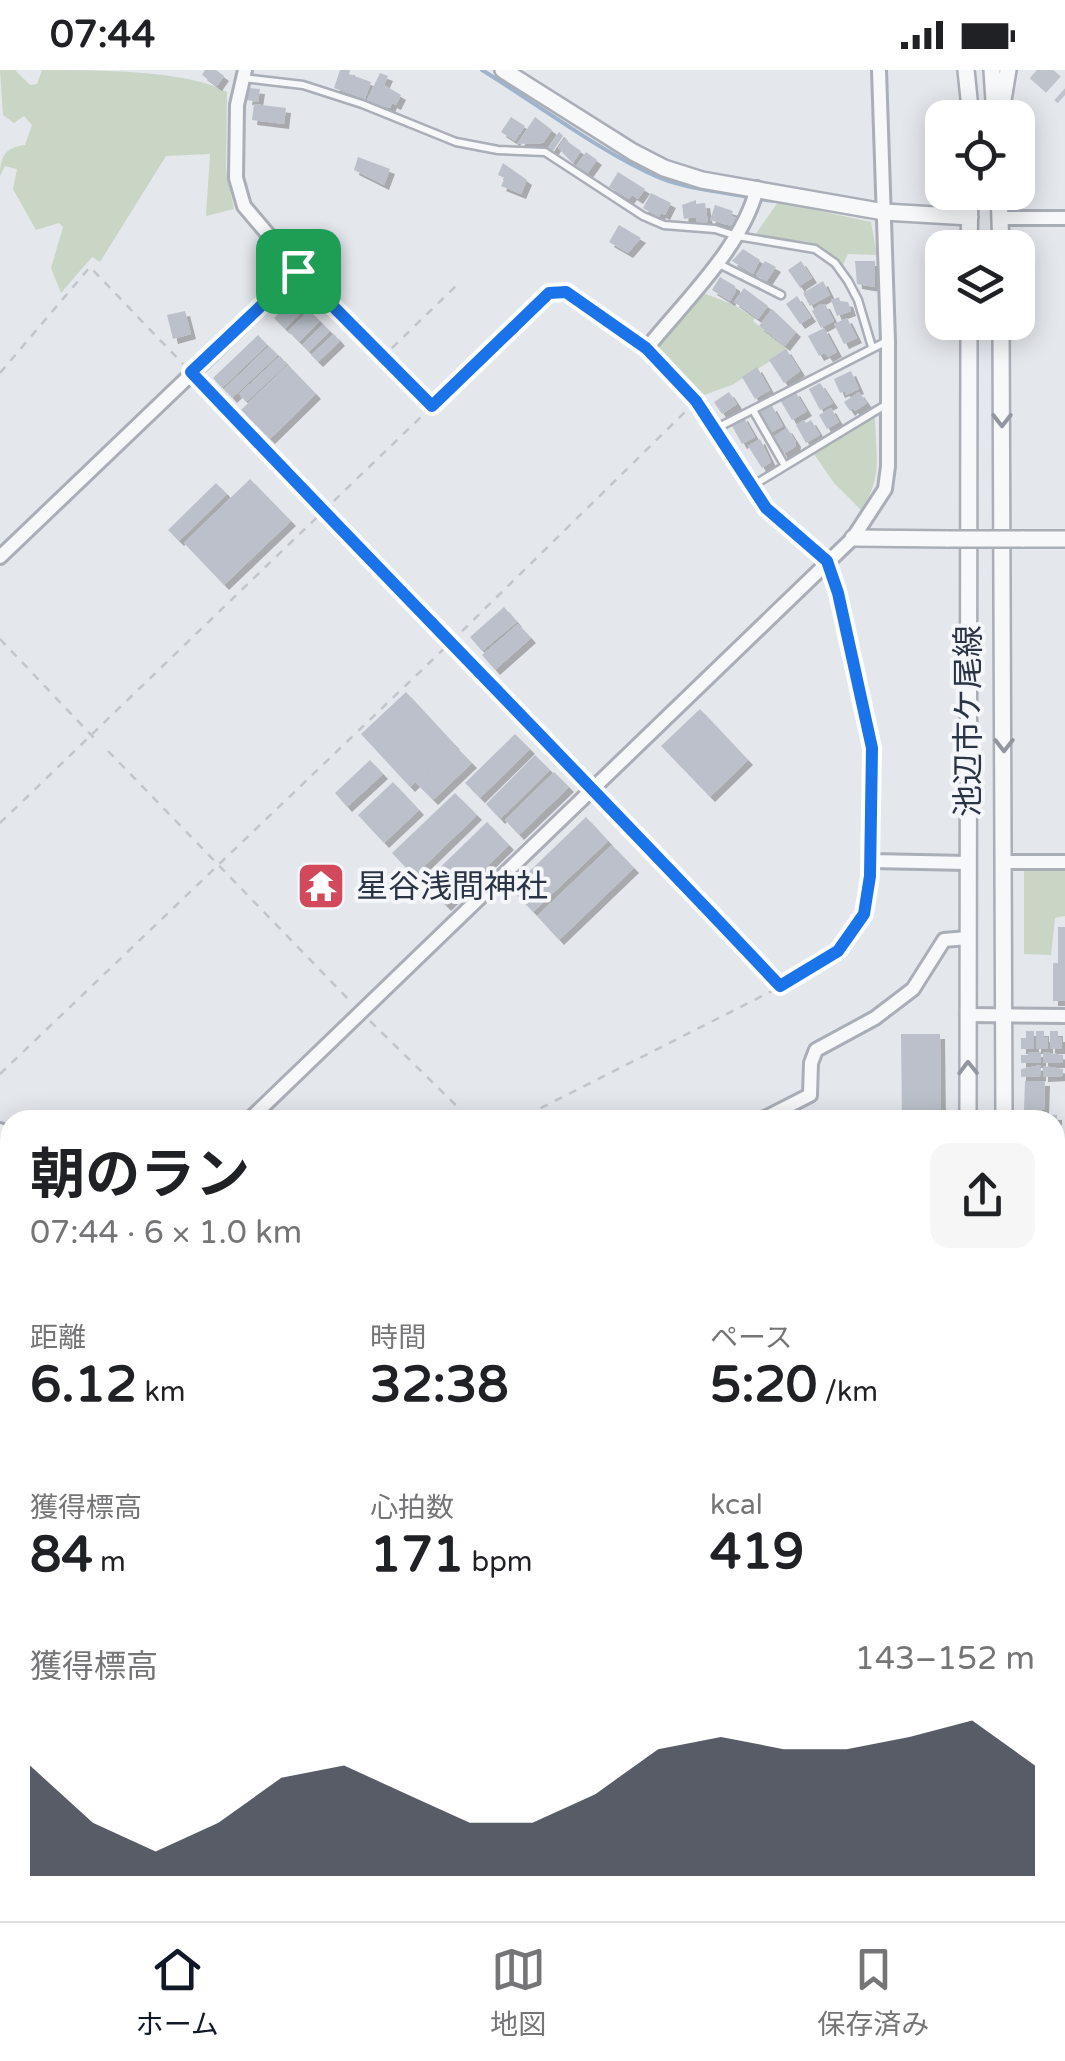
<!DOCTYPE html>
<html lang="ja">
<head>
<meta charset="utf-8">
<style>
  body { margin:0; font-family:"Varela Round","Noto Sans JP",sans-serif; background:#f6f6f6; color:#202124; height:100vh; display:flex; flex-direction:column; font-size:38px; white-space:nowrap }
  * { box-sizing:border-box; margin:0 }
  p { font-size:32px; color:#757577 }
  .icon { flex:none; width:55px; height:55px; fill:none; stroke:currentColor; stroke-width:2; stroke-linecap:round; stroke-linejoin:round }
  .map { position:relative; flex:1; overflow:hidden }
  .drawer { position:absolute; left:0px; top:1040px; width:1065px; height:812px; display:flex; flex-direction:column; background:#fff; border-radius:30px 30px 0 0; box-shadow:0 5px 25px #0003 }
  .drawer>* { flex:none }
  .controls { position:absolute; left:925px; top:30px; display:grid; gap:20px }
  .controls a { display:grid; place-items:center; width:110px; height:110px; border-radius:20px; background:#fff; box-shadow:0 5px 25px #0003; font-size:50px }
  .pin { position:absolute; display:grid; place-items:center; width:85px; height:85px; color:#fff; margin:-42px; border-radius:20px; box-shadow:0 5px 15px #0006 }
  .round { display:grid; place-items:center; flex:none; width:105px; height:105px; border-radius:20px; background:#f6f6f6 }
  .head { display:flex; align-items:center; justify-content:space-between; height:170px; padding:0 30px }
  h1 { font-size:55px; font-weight:700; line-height:75px }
  .stats { display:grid; grid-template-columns:repeat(3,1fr); gap:15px; height:170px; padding:10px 30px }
  .stats div { display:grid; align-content:center }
  .stats b { font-size:50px; font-weight:700 }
  .stats small { font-size:28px; font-weight:400 }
  .stats p { font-size:28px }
  .chart { height:280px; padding:20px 30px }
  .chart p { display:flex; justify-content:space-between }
  .chart svg { width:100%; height:180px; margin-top:10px; fill:#111827; opacity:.7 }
  .status { display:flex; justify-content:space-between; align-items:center; height:70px; padding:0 50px; background:#fff; direction:ltr }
  .status svg { height:28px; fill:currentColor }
  .tabs { display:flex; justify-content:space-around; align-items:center; height:140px; border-top:2px solid #e0e0e0; background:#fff; font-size:28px; color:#757577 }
  .tabs a { display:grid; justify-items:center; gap:5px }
  .tabs .selected { color:#111827 }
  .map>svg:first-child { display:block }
</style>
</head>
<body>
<div class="status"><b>07:44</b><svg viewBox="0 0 49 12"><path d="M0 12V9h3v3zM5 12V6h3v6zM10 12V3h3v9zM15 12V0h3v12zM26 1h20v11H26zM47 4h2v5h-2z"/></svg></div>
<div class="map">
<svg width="1065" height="1851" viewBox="0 0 1065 1851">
  <defs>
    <filter id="shadow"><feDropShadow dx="5" dy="5" stdDeviation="0" flood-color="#0004"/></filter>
  </defs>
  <rect width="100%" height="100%" fill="#e4e7ec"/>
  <path fill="#c9d6c5" d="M0,0H15L30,15L37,14L42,0C94,0 188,0 227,22L226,99L234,139L206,146L210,84L166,86L100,192L92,187L61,223L51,198L63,157L59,153L36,160L13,119L17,99L5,96L0,106C0,87 5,77 25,75L32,55L24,46L14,53L3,45Z
    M778,132L871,152L877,185L848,184L843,195L809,172L755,165Z
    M701,222L734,235L755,248L753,251L788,280L732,315L704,325L658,282V274Z
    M871,347L875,349C876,387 883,407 861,440L834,413L814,384Z
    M1024,801H1065V846L1055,848L1051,885L1024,884Z
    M1055,1177H1065L1060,1374H1055Z
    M10,1506V1551L0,1556V1519Z"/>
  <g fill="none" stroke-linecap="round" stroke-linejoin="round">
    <path stroke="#9fb4cc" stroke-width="4" d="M482,0C536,33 603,84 660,108C688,119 720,122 750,127
      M759,129L774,131"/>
  </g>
  <path fill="#bbc0ca" filter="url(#shadow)" d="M205,0H216L224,6L217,16L202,5Z
    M340,0H350L349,4L371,12L365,29L334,18Z
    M380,3L388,6L384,15L401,25L396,35L392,33L390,38L366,32Z
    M249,18L260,19L258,32L247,30Z
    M254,34L286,38L284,54L252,50Z
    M511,47L525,56L515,71L501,62Z
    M535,47L552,60L543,73L517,74Z
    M559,62L563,66L553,81L548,78Z
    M564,69L581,81L573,93L558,78Z
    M586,82L597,90L587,104L576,96Z
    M358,87L390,99L384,115L354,100Z
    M503,93L527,110L521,124L501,116L505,108L498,105Z
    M618,102L645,119L638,129L632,125L629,129L609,117Z
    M651,123L671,133L665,145L661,143L659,147L643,138Z
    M696,130V134L705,133L708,152L697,153L696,147L684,149L682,135Z
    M715,135L733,141L731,146L737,148L735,157L710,150Z
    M619,155L641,168L628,183L609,172Z
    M743,179L760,190L753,204L732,191Z
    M765,191L776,197L766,212L756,205Z
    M801,191L812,208L801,215V219L788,200Z
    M855,191H875V217L857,214Z
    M720,207L735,216L736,221L730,231L712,220Z
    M823,211L830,225L810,236L803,223Z
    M744,218L768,236L758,249L734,232Z
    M797,226L811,247L800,254L786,234Z
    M295,227L306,238L285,259L274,248Z
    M839,227L840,231L848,232L851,241L837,246L831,230Z
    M820,234H825L834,251L821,258L812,241Z
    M772,239L796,262L785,276L759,256Z
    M309,240L320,251L299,272L288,261Z
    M185,241L191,264L173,269L167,245Z
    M847,248L857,268L844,274L834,254Z
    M323,254L330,261L309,282L302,275Z
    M824,258L837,282L828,287L825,283L819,286L808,266Z
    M334,264L340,271L318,292L311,285Z
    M258,265L267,275L222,318L213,308Z
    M269,276L278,285L232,328L224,319Z
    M786,279L800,301L784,313L769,290Z
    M280,286L287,294L246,332L239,324Z
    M288,295L316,324L270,369L241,340Z
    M757,297L770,320L755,329L742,307Z
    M851,301L859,319L846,325L845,321L840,323L834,309Z
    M820,313L833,333L820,340L809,319Z
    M795,321L807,341L792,350L780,330Z
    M729,322L737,334L722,344L714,332Z
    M859,322L867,333L855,341L853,338L850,341L844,332Z
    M772,336L783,356L770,363L759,342Z
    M831,338L839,352L827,359L819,345Z
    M743,346L755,367L742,374L731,354Z
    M804,350L806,353L811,350L820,365L806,373L796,355Z
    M787,358L796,372L795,377L783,384L773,367Z
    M760,369L771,392L762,398L748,376Z
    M250,409L291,451L224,515L184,473Z
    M216,413L227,424L179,471L168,460Z
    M504,537L517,552L482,581L470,567Z
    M518,554L531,568L495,600L482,585Z
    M406,622L455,675L410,717L361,664Z
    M700,639L748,690L710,727L661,676Z
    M515,664L530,679L480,728L465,713Z
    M455,676L472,693L433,730L416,713Z
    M535,685L550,700L500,749L486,734Z
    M370,690L383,704L347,737L335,723Z
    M554,702L569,717L519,765L505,750Z
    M393,712L419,740L384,773L358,745Z
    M455,723L477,745L414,806L392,783Z
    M586,747L608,771L533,842L511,819Z
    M487,752L509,775L446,836L424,813Z
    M612,775L634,798L559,870L537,846Z
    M1058,857H1065V931H1053V893H1058Z
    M1026,961H1034V979H1021V968H1026Z
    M1036,961H1044V967H1048V979H1036Z
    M1050,961H1058V967H1062V979H1050Z
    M901,964H940L941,1050H902Z
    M1028,982H1041V993H1021V985H1028Z
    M1043,982L1063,985V993H1043Z
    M1041,995V1006L1021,1007V999Z
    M1043,996L1063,999V1006L1043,1007Z
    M1025,1011H1045L1044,1040H1024Z
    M1032,1044L1057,1045V1050H1032Z
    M0,1214L10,1217V1474L0,1488Z
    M1055,1421H1065V1459L1055,1460Z
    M1057,1546H1065V1571L1058,1572Z
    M55,1842H107L105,1851H53Z
    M193,1842H261L244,1851H210Z
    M478,1842H511L482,1851Z
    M970,1842H1000L1001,1851H970Z
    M831,1843L832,1851H807L806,1845Z
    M928,1845V1851H907L906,1847Z"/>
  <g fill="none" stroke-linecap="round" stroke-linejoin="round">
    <path stroke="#bfc3cb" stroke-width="22" stroke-dasharray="22 11" stroke-linecap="butt" d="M1037,0L1065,25"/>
    <g stroke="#a9aeb7" stroke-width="11">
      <path id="service" d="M243,8L303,15L362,34L456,72L498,80L545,82L643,146L664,155L715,159L737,166L815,179L835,193L848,211L858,230L872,277
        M719,194L781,225
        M753,340L785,396
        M715,359L887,271
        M752,416L887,334
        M0,1205L10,1208"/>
    </g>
    <g stroke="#a9aeb7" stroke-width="14">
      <path id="pedestrian" d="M462,1851L463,1842"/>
    </g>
    <g stroke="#a9aeb7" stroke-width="18">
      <path id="minor" d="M245,0L237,35L236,108L244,136L299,201L432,336L549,223H566L647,278L696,331L766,437L827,491L839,523L872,678L871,791L968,793
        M1000,148H1065
        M647,278C684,232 743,176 757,118
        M0,487L299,201
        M1004,792H1065
        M967,945L1065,946
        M249,1050L853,468L885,419L888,396V271L879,0
        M761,1050L810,1025L811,993L816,980L875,948L913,919L944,870L967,868
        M0,1060L10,1065
        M0,1152L10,1155
        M944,1842L945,1851
        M737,1851H750
        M851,1851L850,1846L887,1842"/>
    </g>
    <g stroke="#a9aeb7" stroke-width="20">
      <path id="tertiary" d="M503,0L633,82L664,98L702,110L884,142L970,147
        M966,0L971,48
        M992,0L995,46
        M1000,48L1008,0
        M999,122L1001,178
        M969,178L970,122
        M1001,252L1004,1050
        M853,468L948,469
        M1022,469H1065
        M968,1050L969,252
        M1055,1401L1065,1400
        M0,1574L10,1568
        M1055,1761L1065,1851
        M334,1842L335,1851
        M552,1842L553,1851
        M1026,1842L1027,1851"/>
    </g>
    <path stroke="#c2c5cb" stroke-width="2.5" stroke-dasharray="8 8" stroke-linecap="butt" d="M392,278L459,213
      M0,303L90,197L183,294
      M203,314L446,569L583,707
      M0,569L94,668
      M108,681L350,931
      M603,728L780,917
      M0,753L424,344
      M370,951L471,1050
      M0,1004L450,573L685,342
      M478,1050L533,1042L780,917L839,881L864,844L870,803
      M1055,1159L1065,1168
      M174,1842L175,1851
      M17,1851L18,1842
      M589,1851L683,1842"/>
    <use href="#service" stroke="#f7f8fa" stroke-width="6"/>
    <use href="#pedestrian" stroke="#f7f8fa" stroke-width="9"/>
    <use href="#minor" stroke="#f7f8fa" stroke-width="12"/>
    <use href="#tertiary" stroke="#f7f8fa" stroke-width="15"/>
    <g stroke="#a9aeb7" stroke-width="20" stroke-linecap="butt">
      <path id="tertiary-bridge" d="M948,469H1022"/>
    </g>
    <path stroke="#c2c5cb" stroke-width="2.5" stroke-dasharray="8 8" stroke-linecap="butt" d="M956,264L1017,263
      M1055,1808L1065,1807"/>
    <use href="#tertiary-bridge" stroke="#f7f8fa" stroke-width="15"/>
  </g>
  <defs><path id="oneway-chevron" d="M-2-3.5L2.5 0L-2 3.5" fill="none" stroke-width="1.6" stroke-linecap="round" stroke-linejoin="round" transform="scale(2.5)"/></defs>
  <g stroke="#9196a0">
    <use href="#oneway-chevron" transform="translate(1002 350) rotate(90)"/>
    <use href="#oneway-chevron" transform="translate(1004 675) rotate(90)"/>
    <use href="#oneway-chevron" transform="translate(968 998) rotate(-91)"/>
  </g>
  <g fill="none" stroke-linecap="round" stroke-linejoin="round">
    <g stroke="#fff" stroke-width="20">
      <path id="route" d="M298,201L432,336L549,223L566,222L646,278L696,331L766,438L827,491L838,523L872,678L870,806L864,844L838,881L780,916C586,710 386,508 191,302Z"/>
    </g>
    <use href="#route" stroke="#1a73e8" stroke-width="12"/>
  </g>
  <defs>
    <g id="temple-square" transform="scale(2.5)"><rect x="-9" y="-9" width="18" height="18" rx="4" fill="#d1495b" stroke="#f4f6f9"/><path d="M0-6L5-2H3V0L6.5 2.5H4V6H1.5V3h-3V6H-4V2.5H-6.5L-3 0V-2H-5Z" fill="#fff"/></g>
  </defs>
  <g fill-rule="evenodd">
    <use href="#temple-square" x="321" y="816"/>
  </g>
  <g text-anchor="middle" stroke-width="8" stroke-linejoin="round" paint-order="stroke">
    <g font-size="32" fill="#2b3445" stroke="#f4f6f9">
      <text transform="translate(968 651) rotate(-90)" y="11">池辺市ケ尾線</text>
    </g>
    <g font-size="32" fill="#2b3445" stroke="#f4f6f9" text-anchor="start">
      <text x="356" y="827">星谷浅間神社</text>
    </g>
  </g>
</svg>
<div class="controls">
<a><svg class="icon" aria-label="locate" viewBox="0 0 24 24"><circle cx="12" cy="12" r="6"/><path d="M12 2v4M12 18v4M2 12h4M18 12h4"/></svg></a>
<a><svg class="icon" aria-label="layers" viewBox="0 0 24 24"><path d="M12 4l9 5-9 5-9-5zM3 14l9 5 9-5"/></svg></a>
</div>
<div class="pin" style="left:298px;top:201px;background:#1e9e55"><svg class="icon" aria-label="arrive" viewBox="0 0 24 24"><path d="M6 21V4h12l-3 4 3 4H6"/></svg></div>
<section class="drawer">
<div class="head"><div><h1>朝のラン</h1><p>07:44 · 6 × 1.0 km</p></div><a class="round"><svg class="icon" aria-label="share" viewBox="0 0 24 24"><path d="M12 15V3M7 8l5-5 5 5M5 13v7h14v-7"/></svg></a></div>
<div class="stats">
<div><p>距離</p><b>6.12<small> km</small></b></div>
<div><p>時間</p><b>32:38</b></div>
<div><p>ペース</p><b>5:20<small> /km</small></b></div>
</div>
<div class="stats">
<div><p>獲得標高</p><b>84<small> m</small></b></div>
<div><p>心拍数</p><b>171<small> bpm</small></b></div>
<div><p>kcal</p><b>419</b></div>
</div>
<div class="chart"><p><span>獲得標高</span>143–152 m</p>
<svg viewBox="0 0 160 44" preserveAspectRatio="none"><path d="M0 44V17L10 31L20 38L30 31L40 20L50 17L60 24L70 31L80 31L90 24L100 13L110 10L120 13L130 13L140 10L150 6L160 17V44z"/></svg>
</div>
</section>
</div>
<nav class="tabs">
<a class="selected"><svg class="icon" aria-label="home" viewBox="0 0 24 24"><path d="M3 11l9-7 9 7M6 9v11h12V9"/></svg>ホーム</a>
<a><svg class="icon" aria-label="map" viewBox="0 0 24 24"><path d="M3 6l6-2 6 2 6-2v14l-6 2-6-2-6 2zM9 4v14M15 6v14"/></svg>地図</a>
<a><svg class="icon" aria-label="saved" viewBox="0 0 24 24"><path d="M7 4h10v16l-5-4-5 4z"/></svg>保存済み</a>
</nav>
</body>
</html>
